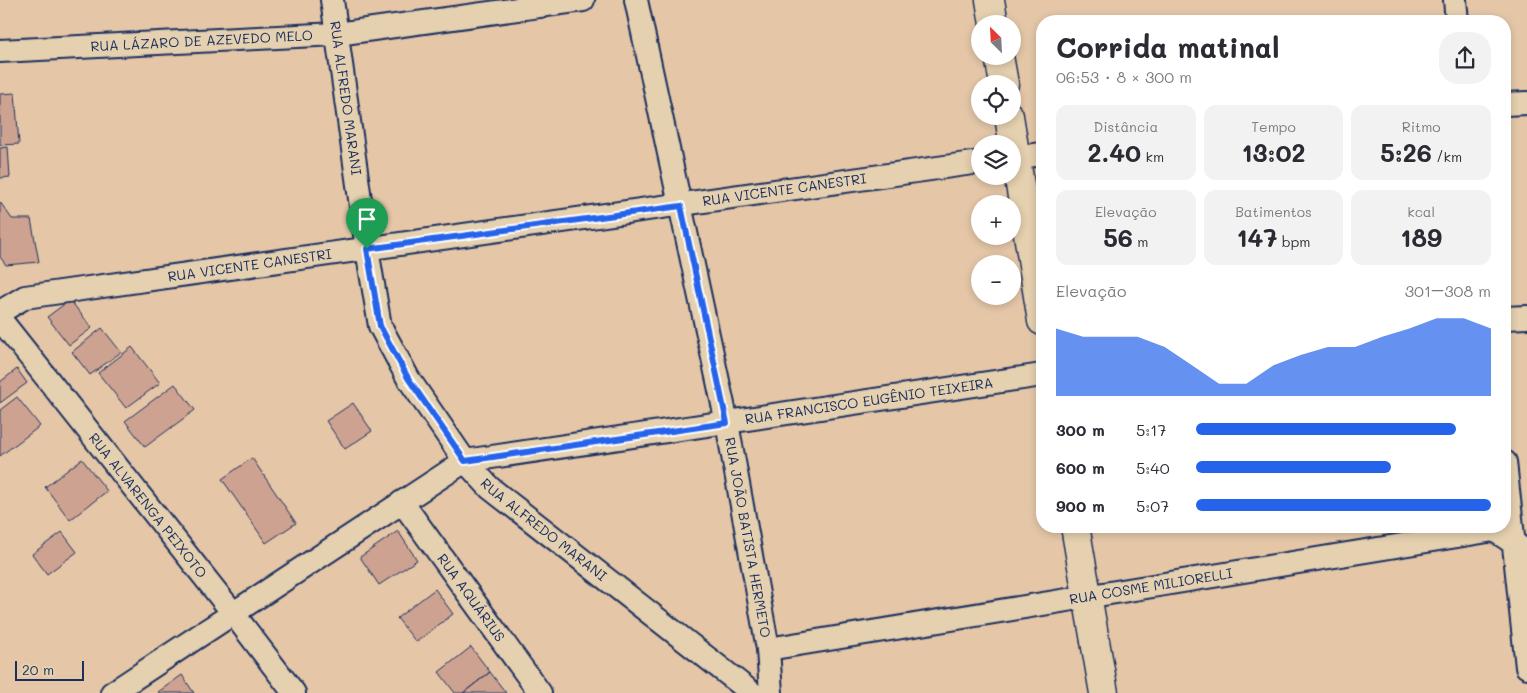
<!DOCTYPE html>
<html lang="pt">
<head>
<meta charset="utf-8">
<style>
  body { margin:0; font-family:Mali,sans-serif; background:#f2f2f3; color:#2b2b33; height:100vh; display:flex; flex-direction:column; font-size:19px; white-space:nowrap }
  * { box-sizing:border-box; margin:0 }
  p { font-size:16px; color:#7c7c81 }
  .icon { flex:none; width:28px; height:28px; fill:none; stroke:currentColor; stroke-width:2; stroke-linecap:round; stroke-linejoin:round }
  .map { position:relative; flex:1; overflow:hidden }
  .sheet { position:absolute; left:1036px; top:15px; width:475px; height:518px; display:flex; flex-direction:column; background:#fff; border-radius:20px; box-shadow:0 2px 8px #0003 }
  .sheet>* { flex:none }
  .needle { width:32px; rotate:336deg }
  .tools { position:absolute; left:971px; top:15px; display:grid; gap:10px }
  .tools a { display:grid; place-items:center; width:50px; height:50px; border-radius:50%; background:#fff; box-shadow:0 2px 8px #0003; font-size:25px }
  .scale { position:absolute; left:15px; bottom:12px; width:69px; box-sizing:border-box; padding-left:5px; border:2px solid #1b2f5e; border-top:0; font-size:14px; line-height:18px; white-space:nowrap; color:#1b2f5e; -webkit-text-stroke:4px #e5d0af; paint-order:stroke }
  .pin { position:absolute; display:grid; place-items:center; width:42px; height:42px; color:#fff; margin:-51px -21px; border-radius:50% 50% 50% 0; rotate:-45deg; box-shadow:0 0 5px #0007 }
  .pin .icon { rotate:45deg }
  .round { display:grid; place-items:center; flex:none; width:52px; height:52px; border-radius:20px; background:#f2f2f3 }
  .summary { display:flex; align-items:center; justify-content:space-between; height:85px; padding:0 20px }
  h1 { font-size:28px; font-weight:700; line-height:38px }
  .metrics { display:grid; grid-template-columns:repeat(3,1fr); gap:8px; height:85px; padding:5px 20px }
  .metrics div { display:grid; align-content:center; border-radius:12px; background:#f2f2f3; text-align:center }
  .metrics b { font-size:25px; font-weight:700 }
  .metrics small { font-size:14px; font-weight:400 }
  .metrics p { font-size:14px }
  .chart { height:140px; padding:10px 20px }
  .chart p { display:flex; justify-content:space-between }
  .chart svg { width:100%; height:90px; margin-top:5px; fill:#2563eb; opacity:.7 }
  ul { padding:0 20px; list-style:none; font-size:16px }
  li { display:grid; grid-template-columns:80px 60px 1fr; align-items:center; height:38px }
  li i { height:12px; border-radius:6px; background:#2563eb }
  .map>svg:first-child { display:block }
</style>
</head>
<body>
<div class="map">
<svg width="1527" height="693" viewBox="0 0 1527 693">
  <rect width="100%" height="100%" fill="#e5c7a8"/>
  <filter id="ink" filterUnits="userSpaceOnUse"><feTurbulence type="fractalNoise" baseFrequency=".02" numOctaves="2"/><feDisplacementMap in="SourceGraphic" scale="10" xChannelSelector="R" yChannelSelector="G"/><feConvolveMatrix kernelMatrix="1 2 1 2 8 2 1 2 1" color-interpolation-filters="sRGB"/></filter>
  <g filter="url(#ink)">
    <path fill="#cda291" stroke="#1b2f5e" d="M15,93L19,144L0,145V94Z
      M8,147L10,177L0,178V148Z
      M0,202L12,219H31L39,262L6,265L0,257Z
      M70,300L92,328L69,345L47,317Z
      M102,328L121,352L90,375L72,352Z
      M132,347L160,383L126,408L98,373Z
      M17,369L27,383L0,403V382Z
      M175,384L195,410L145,447L125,421Z
      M17,397L40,426L0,456V410Z
      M353,403L372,431L345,449L326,421Z
      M252,458L296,523L266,543L222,479Z
      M82,459L107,491L70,520L45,487Z
      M398,531L417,560L379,585L360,557Z
      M62,532L77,552L47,574L32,554Z
      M435,589L453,614L416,642L397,618Z
      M471,647L490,672L463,693H455L439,672Z
      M490,672L506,693H463Z
      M182,675L194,693H159L158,692Z"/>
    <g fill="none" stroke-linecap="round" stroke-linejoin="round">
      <g stroke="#1b2f5e" stroke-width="26">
        <g id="street">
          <path id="s1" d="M332,0L367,249L380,326L408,378L465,461L490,488L752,693"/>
          <path id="s2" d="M636,0L727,423L768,649L771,693"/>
          <path d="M1455,0L1457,21"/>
          <path id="s3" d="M0,51L337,34L583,0"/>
          <path d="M1505,104L1527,103"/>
          <path d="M1012,158L1042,154"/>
          <path id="s4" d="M0,312L25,297L980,162"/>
          <path d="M1505,318L1527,317"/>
          <path id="s5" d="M0,319L233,613L294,693"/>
          <path d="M1505,462L1527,667"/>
          <path id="s6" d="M402,502L540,693"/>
          <path id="s7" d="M768,649L1494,530L1527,552"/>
          <path id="s8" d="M112,693L465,461L1042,375"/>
        </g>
      </g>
      <g stroke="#1b2f5e" stroke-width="31">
        <path id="secondary" d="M990,0L994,24
          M999,56L1004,84
          M1009,116L1042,321
          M1075,526L1104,693"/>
      </g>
      <use href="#street" stroke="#e5d0af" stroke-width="22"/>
      <use href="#secondary" stroke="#e5d0af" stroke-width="28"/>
    </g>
  </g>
  <g fill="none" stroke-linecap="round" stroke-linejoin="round" filter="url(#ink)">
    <g stroke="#fff" stroke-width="10">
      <path id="route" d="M681,206L727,423L465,461L408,378L380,326L367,249Z"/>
    </g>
    <use href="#route" stroke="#2563eb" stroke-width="6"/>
  </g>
  <g text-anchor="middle" stroke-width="5" stroke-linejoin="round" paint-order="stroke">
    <g font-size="14" fill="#1b2f5e" stroke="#e5d0af">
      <text dy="5" stroke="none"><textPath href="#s3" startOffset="202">RUA LÁZARO DE AZEVEDO MELO</textPath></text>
      <text dy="5" stroke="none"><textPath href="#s1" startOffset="99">RUA ALFREDO MARANI</textPath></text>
      <text dy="5" stroke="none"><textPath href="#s4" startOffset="796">RUA VICENTE CANESTRI</textPath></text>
      <text dy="5" stroke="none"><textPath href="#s4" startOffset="256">RUA VICENTE CANESTRI</textPath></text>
      <text dy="5" stroke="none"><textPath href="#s8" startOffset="831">RUA FRANCISCO EUGÊNIO TEIXEIRA</textPath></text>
      <text dy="5" stroke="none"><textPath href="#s5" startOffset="238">RUA ALVARENGA PEIXOTO</textPath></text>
      <text dy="5" stroke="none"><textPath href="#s1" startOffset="594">RUA ALFREDO MARANI</textPath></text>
      <text dy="5" stroke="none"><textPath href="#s2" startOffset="549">RUA JOÃO BATISTA HERMETO</textPath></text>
      <text dy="5" stroke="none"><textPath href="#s7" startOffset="388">RUA COSME MILIORELLI</textPath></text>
      <text dy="5" stroke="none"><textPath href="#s6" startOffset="118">RUA AQUÁRIUS</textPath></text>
    </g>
  </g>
</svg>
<div class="tools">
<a><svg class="needle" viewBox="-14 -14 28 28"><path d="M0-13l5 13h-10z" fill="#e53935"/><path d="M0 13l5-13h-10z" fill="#7c7c81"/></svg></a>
<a><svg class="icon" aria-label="locate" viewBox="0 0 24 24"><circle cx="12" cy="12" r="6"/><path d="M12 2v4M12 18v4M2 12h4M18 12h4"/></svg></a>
<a><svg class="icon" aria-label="layers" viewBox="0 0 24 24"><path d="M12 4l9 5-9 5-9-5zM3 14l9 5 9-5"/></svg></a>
<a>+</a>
<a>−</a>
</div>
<div class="scale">20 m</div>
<div class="pin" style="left:367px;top:249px;background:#1e9e55"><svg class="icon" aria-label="arrive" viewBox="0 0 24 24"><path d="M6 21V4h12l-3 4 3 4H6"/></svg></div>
<section class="sheet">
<div class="summary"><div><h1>Corrida matinal</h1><p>06:53 · 8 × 300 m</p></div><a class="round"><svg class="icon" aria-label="share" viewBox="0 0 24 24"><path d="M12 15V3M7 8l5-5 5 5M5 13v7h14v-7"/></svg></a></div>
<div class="metrics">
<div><p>Distância</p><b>2.40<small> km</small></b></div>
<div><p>Tempo</p><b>13:02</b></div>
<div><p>Ritmo</p><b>5:26<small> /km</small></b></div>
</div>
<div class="metrics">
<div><p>Elevação</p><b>56<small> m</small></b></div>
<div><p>Batimentos</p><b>147<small> bpm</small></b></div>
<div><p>kcal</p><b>189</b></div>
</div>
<div class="chart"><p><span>Elevação</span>301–308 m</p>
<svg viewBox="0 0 160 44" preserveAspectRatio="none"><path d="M0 44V11L10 15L20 15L30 15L40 20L50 29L60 38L70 38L80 29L90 24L100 20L110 20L120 15L130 11L140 6L150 6L160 11V44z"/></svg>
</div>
<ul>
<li><b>300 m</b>5:17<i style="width:88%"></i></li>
<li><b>600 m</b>5:40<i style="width:66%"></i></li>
<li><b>900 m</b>5:07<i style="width:100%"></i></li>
</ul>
</section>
</div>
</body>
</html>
